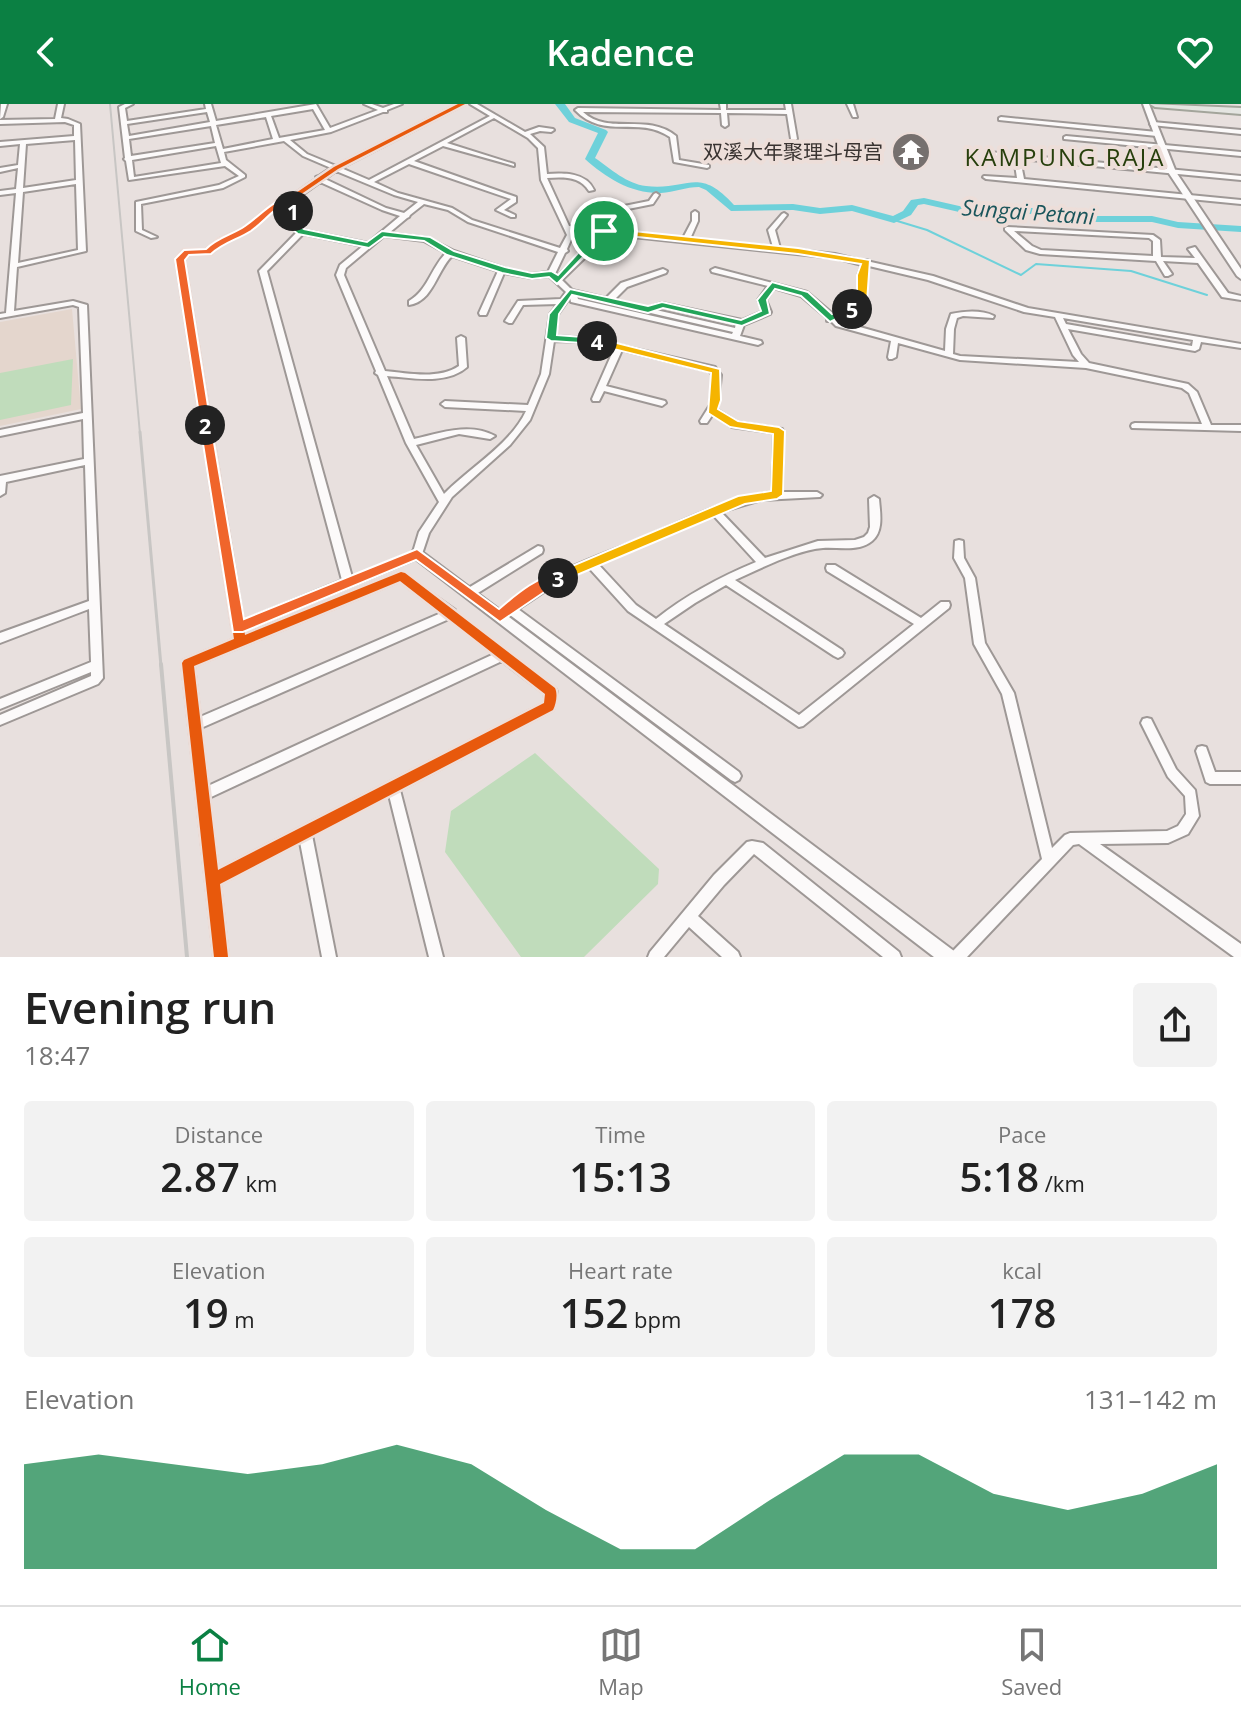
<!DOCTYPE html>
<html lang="en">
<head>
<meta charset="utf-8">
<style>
  body { margin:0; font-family:"Open Sans","Noto Sans SC",sans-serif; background:#f2f2f2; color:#222; height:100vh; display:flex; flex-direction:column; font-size:30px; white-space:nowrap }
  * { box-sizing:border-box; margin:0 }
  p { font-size:26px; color:#767676 }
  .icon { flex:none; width:44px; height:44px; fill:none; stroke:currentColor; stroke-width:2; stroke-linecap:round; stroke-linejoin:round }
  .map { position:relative; height:853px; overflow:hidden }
  .sheet { display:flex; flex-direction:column; background:#fff; flex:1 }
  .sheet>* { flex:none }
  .pin { position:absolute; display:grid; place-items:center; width:68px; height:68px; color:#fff; margin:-34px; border:4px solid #fff; border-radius:50%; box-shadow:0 2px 8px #0007 }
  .km { position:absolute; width:40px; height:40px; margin:-20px; border-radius:50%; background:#222; color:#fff; font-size:22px; line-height:40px; text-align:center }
  .round { display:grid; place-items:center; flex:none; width:84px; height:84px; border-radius:8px; background:#f2f2f2 }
  .summary { display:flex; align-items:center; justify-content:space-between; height:136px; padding:0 24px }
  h1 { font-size:44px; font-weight:600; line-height:60px }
  .figures { display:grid; grid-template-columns:repeat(3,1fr); gap:12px; height:136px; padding:8px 24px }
  .figures div { display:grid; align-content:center; border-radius:8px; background:#f2f2f2; text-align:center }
  .figures b { font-size:40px; font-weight:600 }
  .figures small { font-size:22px; font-weight:400 }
  .figures p { font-size:22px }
  .chart { height:224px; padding:16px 24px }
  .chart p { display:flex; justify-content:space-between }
  .chart svg { width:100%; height:144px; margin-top:8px; fill:#0b8043; opacity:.7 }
  header { display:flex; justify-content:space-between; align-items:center; height:104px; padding:0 24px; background:#0b8043; color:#fff; font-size:36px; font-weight:600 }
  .menu { display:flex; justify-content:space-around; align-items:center; height:112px; border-top:2px solid #e0e0e0; background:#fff; font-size:22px; color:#767676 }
  .menu a { display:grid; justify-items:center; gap:4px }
  .menu .current { color:#0b8043 }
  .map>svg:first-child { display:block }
</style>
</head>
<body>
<header><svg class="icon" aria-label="back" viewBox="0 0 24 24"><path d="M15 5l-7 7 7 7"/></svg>Kadence<svg class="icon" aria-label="heart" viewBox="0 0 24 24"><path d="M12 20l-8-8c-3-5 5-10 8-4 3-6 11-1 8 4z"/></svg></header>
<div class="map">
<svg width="1241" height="853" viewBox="0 0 1241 853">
  <rect width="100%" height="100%" fill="#e8e0de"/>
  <path fill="#e4d6cd" d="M72,205L81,305L0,322V218Z"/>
  <path fill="#c0dcbb" d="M73,255L71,301L0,316V269Z
    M535,649L659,765L658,780L584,853H521L445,748L451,707Z"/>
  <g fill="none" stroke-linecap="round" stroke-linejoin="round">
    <path stroke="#6ed1da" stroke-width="2" d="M894,116L927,126L1021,171L1036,160L1131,167L1207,191"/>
    <path fill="#6ed1da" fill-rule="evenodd" d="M555,0H565L575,14L606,26L608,28L595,54C611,65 627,80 646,82C688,87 698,61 734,101L793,100L820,104L852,101L893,112L903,107L911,96L924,94L968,104H1034L1082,112H1152L1178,118L1241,122V128L1178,124L1152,118H1082L1034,110H968L924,100L918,101L911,111L894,119L852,107L820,110L793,106L731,107L706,86L699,83C686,83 674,88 661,89C632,90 606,74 585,55L598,29L569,18Z"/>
    <g stroke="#9e9896" stroke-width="4">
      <path id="minor" d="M1,0H7L3,13L0,15Z
        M58,0H64L61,14L68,15L80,20L86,147L17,163L14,207L73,197L87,201L103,574L98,580L0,621V611L91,572V568L0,605V595L91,558L89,505L0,539V529L89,497L85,361L6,378L5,389L0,392V372L84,355L83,315L0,332V326L83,309L79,203L73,201L0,214V210L6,209L16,89L0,91V87L16,85L18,64L0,68V64L18,61L20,40L0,42V38L74,32V21L65,18L0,20V16L55,15ZM75,36L76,76L23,84L26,40ZM76,80L78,146L18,159L23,88Z
        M125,0H133L125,4L127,17L206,5L205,0H211L216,17L316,0L330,24L378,6L364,0H372L383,4L394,0H402L387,6V8H383L331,28L290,36L307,50L336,62L458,0H465L341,64L369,76L490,12L470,0H477L525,28L539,23L553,25L554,26L551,28L540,27L530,30L544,43L547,70C563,69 586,68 594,86L589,87C580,72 563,73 547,74L569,122L602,125L624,102L649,97L654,90L656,89L659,91L653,100L628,105L609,126L683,134L692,117V109L695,107L698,109V117L690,135L773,143L768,126L782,110L784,109L787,111L775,126L780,144L835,150L864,157L867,156L871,158L933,172L1028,204L1241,240V244L1201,238L1199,245L1195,247L1068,225L1081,250L1089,259L1188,280L1197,288L1211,321H1241V327L1132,324L1131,322L1132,320L1135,319L1202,320L1189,289L1182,284L1086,264L960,256L898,239L896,253L892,255H889L888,253L891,237L836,222L831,217H827V214L801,192L774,184L766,196L771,208L770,210L744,221L740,232L761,237L762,239L758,241L571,198L570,193L558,210L555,232L588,234L715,263L721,271L718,301L716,305L737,318L782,325L783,327L782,388H817L822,391L820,393L761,396L721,408L765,454L818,437L855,436L864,433L868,429L870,423L869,395L874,392L879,395C880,408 884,427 872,437C859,448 839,443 823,444C797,446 759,465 735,476L842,546L844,549L842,552L838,554L834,552L726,481L695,499L664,520L799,611L914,520L827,467L826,464L827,461H835L921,514L941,498H949L950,501L949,504L803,622L799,623L628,507L589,464L557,479L518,505L739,668L741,672L739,676L735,678L731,676L510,511L500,517L496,516L495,513C522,477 602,451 645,433C687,415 727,394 772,388L774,329L732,323L713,310L707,319H701L700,317L710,301L713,271L709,267L622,246L606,282L665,297L666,299L662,302L604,287L599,297H593L592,295L614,245L588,238L554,237L549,270L530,316L510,341L452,393L429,429L421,453L244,526L245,531L401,468L455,506L456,509L555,584L557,588L553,606L400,686L443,853H429L389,691L312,731L336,853H322L300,738L220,780L228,853H214L182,559L184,556L234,535L176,155L184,146H206L219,135L244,125L275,98L293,91L316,75V73L319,72L331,64L303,52L284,37L224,48L226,56L245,71V73L223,84L141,100L142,126L157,133L151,134L136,127V98L219,81L239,72L225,62L129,76L126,57L124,55L125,54L119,3ZM313,5L325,26L279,34L271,12ZM207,8L210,18L129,32L127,20ZM266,13L273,35L223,45L216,21ZM494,14L528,34L538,44L541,76L567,131L560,144L472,116L452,104L398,89L374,78L409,60L511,95L496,106L511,113H515V111L504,106L516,98V93L414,57L443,42L514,62V60L447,39ZM211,22L215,39L131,52L129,35ZM216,42L221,59L134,73L132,56ZM336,67L394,91L418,98L404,109L386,104L325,75ZM320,78L382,106L400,112L368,139L303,126L291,117L301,98L299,93ZM293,95L295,98L284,118L297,128L259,167L342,476L243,517L184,155L189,150H211L223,137L248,127L279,100ZM424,100L448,106L468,118L558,148L548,168L532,170L513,167L454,147L428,134L389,129L407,114L409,113L410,111ZM571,126L597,129L589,141L558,172L555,170L565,149L568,147L567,145L573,131ZM303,130L363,142L340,161L336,171L376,267L375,269L378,271L406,339L439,398L419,428L413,448L352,473L267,167ZM604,130L835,154L862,161L858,171V197L833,210L807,188L715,164L711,166L712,168L768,182L758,196L763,207L742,216L662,199L647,204L614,196L627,183L666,169L667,167L663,165L621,179L606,194L572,186L562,176L595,144ZM384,132L424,137L446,149C431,164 428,186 409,197V201C433,198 437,166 452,152L498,167L479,209L480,211H486L487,209L504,169L532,174L549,172L566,188L561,195L518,197L505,217L509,219H512L523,201L558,200L550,210L541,270L528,301L445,297L441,300L445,303L526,307C511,340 469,364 444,390L416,341L459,330L490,335L495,332C470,318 440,329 414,335L387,272C412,274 447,281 467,263L465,234L461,232L457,234L459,262C439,276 407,269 385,267L344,171L346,164ZM869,162L928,176L1024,208L1055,213L1073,251L1079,258L960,252L953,250L954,225L957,214L963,212L993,214L994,212C982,206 965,207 951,210L946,225L945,247L842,218L837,214L866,198V171ZM577,192L733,228L732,230L578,195ZM663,203L736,219L735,224L656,206ZM1063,214L1193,236L1192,242L1066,220ZM713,411L756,458C720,473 686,491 656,515L636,501L598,460ZM400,477L441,509L200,613L194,562ZM449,515L494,550L208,682L201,624ZM502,557L545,590L544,599L218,766L209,694Z
        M720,0H726V6H786L785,0H791L797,35L794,37L791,35L787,10L727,9L728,21L725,23L722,21L721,9L583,8C609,32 646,8 676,32L679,56L709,61V63L707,64L674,58L670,33C638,11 605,37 575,6L578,4L721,6Z
        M847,0H853L857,13H853Z
        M1001,13L1157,28L1160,30L1157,32L999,16V14Z
        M1153,18L1241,26V30L1151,21L1150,20Z
        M1066,32L1241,48V52L1064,35V33Z
        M989,48L1241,72V76L1020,55L1024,75L1241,96V100L986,75L983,73L984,72L1017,74L1014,54L987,51L986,50Z
        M1007,123L1153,131L1160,136L1161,153L1195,154L1188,145L1195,143L1228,189L1241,192V196L1222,193L1198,159L1163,157L1172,170L1168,172H1165L1156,157L1040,150L1026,146L1005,126V124ZM1014,127L1149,134L1153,137V152L1041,146L1032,142Z
        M959,436L963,437L964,454L975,474L985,539L1014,589L1052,744L1065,731L1070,729L1167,727L1178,722L1186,710L1185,692L1168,673L1141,619L1143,615L1147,614L1151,615L1176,665L1195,686L1199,712L1188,730L1168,739L1100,740L1241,840V853H1234L1079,740L1073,741L967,853H950L952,848L1042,755L1002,590L974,540L965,474L954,454L955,437Z
        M538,442L542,443L543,446L542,449L473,492H465L464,489L465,486Z
        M1202,642L1206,643L1215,668H1241V680H1210L1206,678L1196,647L1198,643Z
        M752,737L763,739L899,848L901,853H883L754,750L724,781L698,812L738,848L740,853H722L689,823L664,853H648L650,848L714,771L747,738Z"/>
    </g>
    <g stroke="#9e9896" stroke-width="4">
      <path id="tertiary" d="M1143,0H1149L1176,68L1241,165V175L1237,172L1168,68Z
        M417,445L421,447L954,847L957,853H934L413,453L411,450L413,447Z"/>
    </g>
    <g stroke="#a3a59b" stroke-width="4">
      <path id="primary" d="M1150,0L1241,4V10L1155,3Z"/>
    </g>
    <use href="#minor" fill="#fcfafa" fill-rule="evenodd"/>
    <use href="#tertiary" fill="#fcfafa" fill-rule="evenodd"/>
    <use href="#primary" fill="#e4e5e1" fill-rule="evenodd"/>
    <path stroke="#c8c6c4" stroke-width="2" d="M110,0L140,330"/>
    <path stroke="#c8c6c4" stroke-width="3" d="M140,328L161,562"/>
    <path stroke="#c8c6c4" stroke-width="4" d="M161,560L187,853"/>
    <g stroke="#edded9" stroke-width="5">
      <path id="cycleway" d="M458,0H465L338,65L297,93L279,100L248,127L223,137L211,150H189L184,155L245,531L401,468L405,469L555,584C558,590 556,600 553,606L220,780L228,853H214L182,559L184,556L234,535L176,155L184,146H206L219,135L244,125L275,98L293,91L334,63ZM400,477L545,590L544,599L218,766L194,562Z"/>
    </g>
    <use href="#cycleway" fill="#e8590c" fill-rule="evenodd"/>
  </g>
  <path fill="#22a559" stroke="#fff" stroke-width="2" d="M293,104L297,107L292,117L304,125L367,138L382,127L430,133L454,147L505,163L532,169L551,167L558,171L600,125L608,127L557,180L549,173L532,175L502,169L447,151L424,137L384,133L369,144L298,130L283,118Z"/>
  <path fill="#f0652b" stroke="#fff" stroke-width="2" d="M295,90L303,98L296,109L289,107L293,96C276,101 265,117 251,127C237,136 224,138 211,150L189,151L185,156L211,321L201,323L175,155L184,146L206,145C218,133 232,131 245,122C263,109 274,95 295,90Z"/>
  <path fill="#f0652b" stroke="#fff" stroke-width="2" d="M205,317L211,321L244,515L417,445L499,505C514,492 543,467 563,470L565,474L500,518L416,456L243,528H233L200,321Z"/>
  <path fill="#f5b400" stroke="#fff" stroke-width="2" d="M597,234L720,265L721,296L718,305L738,317L779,323L785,327L783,391L777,395L745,400L558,479L551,474L553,470L738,392L771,387L773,330L730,323L708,309L711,269L593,240L592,237Z"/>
  <path fill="#22a559" stroke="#fff" stroke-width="2" d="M772,178L808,188L832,210L852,202L857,205L830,218L801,192L775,185L767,196L770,210L742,222L663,204L648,209L572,191L559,210L557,231L597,234L602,237L597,240L551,237L546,234L549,210L570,185L648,202L662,198L741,216L761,207L757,196Z"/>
  <path fill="#f5b400" stroke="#fff" stroke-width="2" d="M604,124L798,144L870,156L867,198L856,207L847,205L857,197V171L861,160L798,150L600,129Z"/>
  <defs>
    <g id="temple-disc" transform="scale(2)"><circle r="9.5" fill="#76706e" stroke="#edded9"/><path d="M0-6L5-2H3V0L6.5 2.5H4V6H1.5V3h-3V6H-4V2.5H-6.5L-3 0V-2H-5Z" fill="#fff"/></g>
  </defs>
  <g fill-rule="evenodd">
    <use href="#temple-disc" x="911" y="48"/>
  </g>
  <g text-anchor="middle" stroke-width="8" stroke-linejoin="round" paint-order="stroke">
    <g font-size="20" fill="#393331" stroke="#edded9" text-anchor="end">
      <text x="883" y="55">双溪大年聚理斗母宫</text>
    </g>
    <g font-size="22" font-style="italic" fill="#1a555b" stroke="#edded9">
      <text transform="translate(1028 108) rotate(4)" y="8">Sungai Petani</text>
    </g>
    <g font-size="24" letter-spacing="2" fill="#273f0c" stroke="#edded9">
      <text x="1065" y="62">KAMPUNG RAJA</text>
    </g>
  </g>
</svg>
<div class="pin" style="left:604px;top:127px;background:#1e9e55"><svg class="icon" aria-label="arrive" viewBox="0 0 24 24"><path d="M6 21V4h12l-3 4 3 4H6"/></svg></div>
<b class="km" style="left:293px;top:107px">1</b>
<b class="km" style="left:205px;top:321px">2</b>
<b class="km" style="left:558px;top:474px">3</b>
<b class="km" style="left:597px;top:237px">4</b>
<b class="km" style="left:852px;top:205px">5</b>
</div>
<section class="sheet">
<div class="summary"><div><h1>Evening run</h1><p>18:47</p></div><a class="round"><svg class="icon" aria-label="share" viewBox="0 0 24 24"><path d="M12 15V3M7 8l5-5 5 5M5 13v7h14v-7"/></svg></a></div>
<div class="figures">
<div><p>Distance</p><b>2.87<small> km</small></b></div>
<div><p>Time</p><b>15:13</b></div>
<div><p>Pace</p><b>5:18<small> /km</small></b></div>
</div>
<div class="figures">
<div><p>Elevation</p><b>19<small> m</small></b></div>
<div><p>Heart rate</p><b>152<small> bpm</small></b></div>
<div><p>kcal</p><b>178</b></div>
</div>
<div class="chart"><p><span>Elevation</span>131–142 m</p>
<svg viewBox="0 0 160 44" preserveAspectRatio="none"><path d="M0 44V12L10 9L20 12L30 15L40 12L50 6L60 12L70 26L80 38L90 38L100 23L110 9L120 9L130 21L140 26L150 21L160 12V44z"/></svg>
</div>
</section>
<nav class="menu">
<a class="current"><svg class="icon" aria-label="home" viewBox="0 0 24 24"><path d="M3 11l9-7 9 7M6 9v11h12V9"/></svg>Home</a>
<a><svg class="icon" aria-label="map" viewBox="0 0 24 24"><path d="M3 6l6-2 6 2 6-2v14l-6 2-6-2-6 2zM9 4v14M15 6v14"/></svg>Map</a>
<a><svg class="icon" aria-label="saved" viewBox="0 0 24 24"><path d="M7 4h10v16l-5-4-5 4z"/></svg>Saved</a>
</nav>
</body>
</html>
